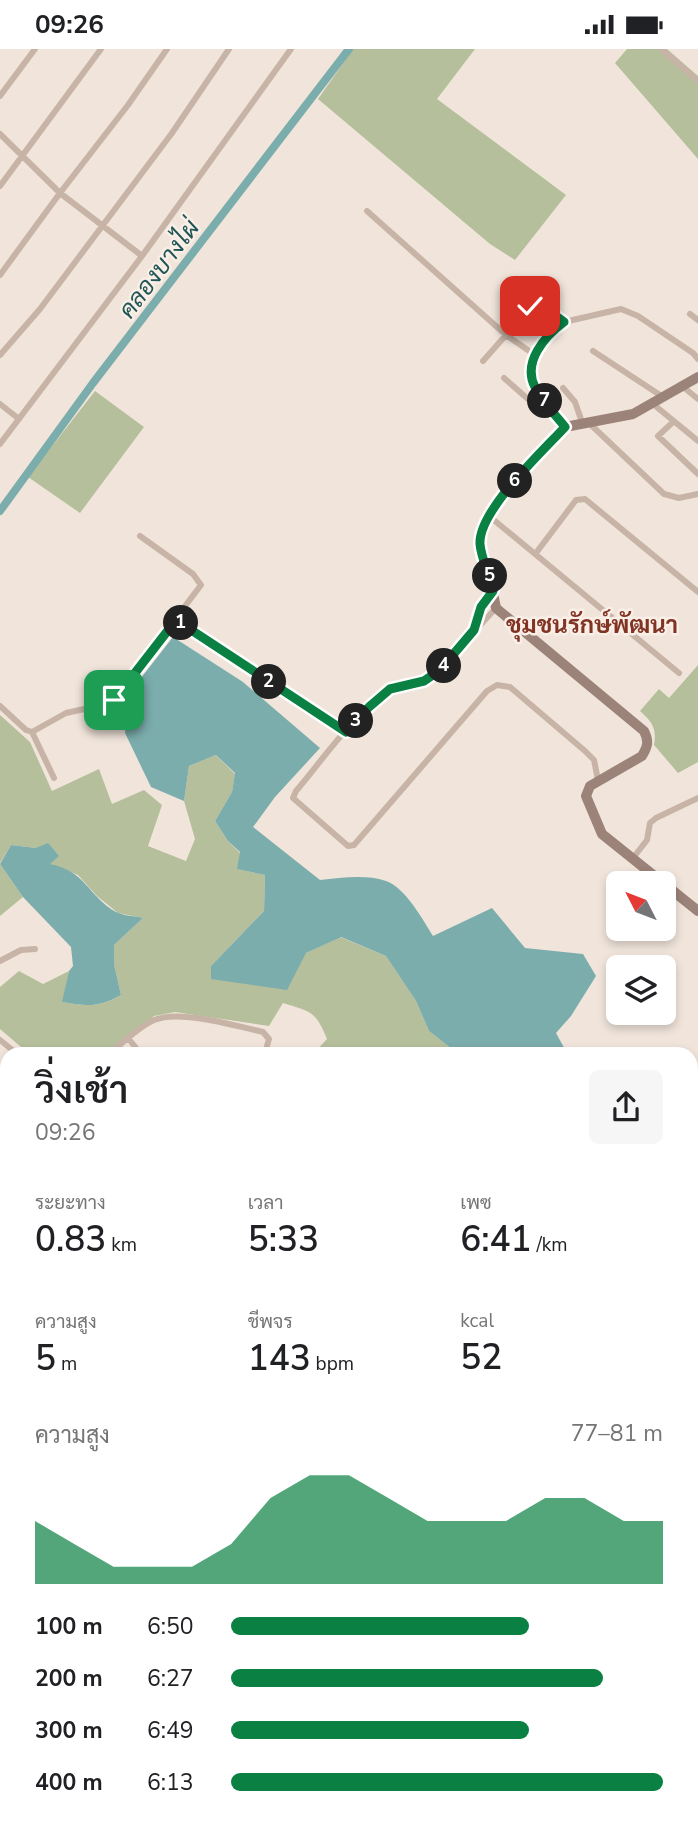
<!DOCTYPE html>
<html lang="th">
<head>
<meta charset="utf-8">
<style>
  body { margin:0; font-family:"Nunito Sans",Sarabun,sans-serif; background:#f6f6f6; color:#202124; height:100vh; display:flex; flex-direction:column; font-size:26px; white-space:nowrap }
  * { box-sizing:border-box; margin:0 }
  p { font-size:23px; color:#757577 }
  .icon { flex:none; width:38px; height:38px; fill:none; stroke:currentColor; stroke-width:2; stroke-linecap:round; stroke-linejoin:round }
  .map { position:relative; flex:1; overflow:hidden }
  .details { position:absolute; left:0px; top:998px; width:698px; height:779px; display:flex; flex-direction:column; background:#fff; border-radius:21px 21px 0 0; box-shadow:0 4px 10px #0003 }
  .details>* { flex:none }
  .needle { width:46px; rotate:312deg }
  .buttons { position:absolute; left:606px; top:822px; display:grid; gap:14px }
  .buttons a { display:grid; place-items:center; width:70px; height:70px; border-radius:10px; background:#fff; box-shadow:0 4px 10px #0003; font-size:35px }
  .pin { position:absolute; display:grid; place-items:center; width:60px; height:60px; color:#fff; margin:-30px; border-radius:14px; box-shadow:0 4px 10px #0006 }
  .km { position:absolute; width:35px; height:35px; margin:-18px; border-radius:50%; background:#222; color:#fff; font-size:19px; line-height:35px; text-align:center }
  .round { display:grid; place-items:center; flex:none; width:74px; height:74px; border-radius:10px; background:#f6f6f6 }
  .head { display:flex; align-items:center; justify-content:space-between; height:119px; padding:0 35px }
  h1 { font-size:38px; font-weight:600; line-height:52px }
  .figures { display:grid; grid-template-columns:repeat(3,1fr); gap:10px; height:119px; padding:7px 35px }
  .figures div { display:grid; align-content:center }
  .figures b { font-size:35px; font-weight:600 }
  .figures small { font-size:19px; font-weight:400 }
  .figures p { font-size:19px }
  .chart { height:196px; padding:14px 35px }
  .chart p { display:flex; justify-content:space-between }
  .chart svg { width:100%; height:126px; margin-top:7px; fill:#0b8043; opacity:.7 }
  ul { padding:0 35px; list-style:none; font-size:23px }
  li { display:grid; grid-template-columns:112px 84px 1fr; align-items:center; height:52px }
  li i { height:18px; border-radius:9px; background:#0b8043 }
  .status { display:flex; justify-content:space-between; align-items:center; height:49px; padding:0 35px; background:#fff; direction:ltr }
  .status svg { height:19px; fill:currentColor }
  .map>svg:first-child { display:block }
</style>
</head>
<body>
<div class="status"><b>09:26</b><svg viewBox="0 0 49 12"><path d="M0 12V9h3v3zM5 12V6h3v6zM10 12V3h3v9zM15 12V0h3v12zM26 1h20v11H26zM47 4h2v5h-2z"/></svg></div>
<div class="map">
<svg width="698" height="1775" viewBox="0 0 698 1775">
  <rect width="100%" height="100%" fill="#f1e5db"/>
  <path fill="#b5bf9b" d="M353,0H475L437,50L566,146L515,211L490,195L318,50Z
    M627,0H667L698,27V110L615,14Z
    M95,342L144,378L80,464L28,428Z
    M698,616V713L678,724L654,696C657,679 652,673 640,662L659,640L669,649Z
    M0,666L30,693L52,742L99,720L112,755L144,741L162,756L148,797L186,812L195,790L184,752L189,717L216,706L235,725L232,743L215,772L228,792L240,804L238,820L265,826L264,862L211,917L306,904L340,888L386,907L416,952L429,982L457,1004H314L327,990C315,961 311,963 283,954L269,977L175,963L154,967L107,1004H28L0,980V938L19,922L43,935L69,922L63,953C88,957 99,959 121,946L114,915V896L143,869L118,864L97,847L78,826L50,815L36,799L11,796L0,814Z
    M0,815L23,848L0,867Z"/>
  <path fill="#7badac" d="M173,588L243,633L320,699L275,748L253,778L320,831C341,829 365,825 386,832C405,838 423,871 433,887L492,859L525,899L583,905L596,927L571,967L556,984L567,1004H457L429,982L416,952L386,907L341,888L306,904L287,941L211,930V917L264,862L265,826L237,820L240,803L228,792L215,772L232,743L235,724L216,706L189,717L184,752L151,738L125,684L130,643Z
    M48,794L59,807L50,815C86,822 88,847 116,863C124,867 135,867 143,869L114,896V915L121,946C98,959 88,957 62,953L69,922L73,917L71,898L23,848L0,815L11,796L36,799Z"/>
  <g fill="none" stroke-linecap="round" stroke-linejoin="round">
    <path stroke="#7badac" stroke-width="8" d="M0,462L93,334L349,0"/>
    <path stroke="#c8b4a7" stroke-width="6" d="M661,0L698,32
      M0,47L35,0
      M0,85L60,144L142,207
      M0,137L101,0
      M367,162L506,286L535,306
      M0,226L60,144L128,56L167,0
      M512,252L542,260L564,273
      M690,265L698,271
      M593,302L663,348
      M0,306L40,260L172,84L229,0
      M483,312L506,286
      M504,329L529,351L543,349
      M682,337L698,350
      M563,339L575,353L583,376
      M0,355L19,370
      M653,355L698,392
      M673,373L658,387L698,425
      M590,375L664,445L679,449L698,445
      M565,378L535,338L532,328L535,306L544,290L564,273L621,260L638,267L693,304L698,310
      M0,395L142,207L291,0
      M489,467L679,624
      M536,504L576,451L585,450L698,543
      M496,559L434,626C419,635 402,633 388,642C352,667 324,709 296,742L293,749L348,797L354,796L487,642L497,636L510,638L585,702L594,711L598,731
      M176,571L346,683
      M475,580L481,558L492,543
      M0,657L26,681L32,683L66,664L107,655L114,651L201,536L193,525L140,487
      M32,683L54,729
      M633,809L647,791L650,774L656,769L698,749
      M0,912L21,901L35,900
      M128,989L140,1004
      M0,991L16,1004
      M110,1004C124,993 138,978 154,971C181,960 235,977 263,983L269,990L265,1004
      M0,1097L7,1102
      M691,1130L698,1123
      M0,1182L7,1188
      M691,1229L698,1222
      M691,1317L698,1310
      M691,1396L698,1402
      M691,1486L698,1492
      M691,1589L698,1592
      M691,1629L698,1620
      M0,1659L7,1666
      M691,1711L698,1702
      M0,1749L7,1748
      M691,1763L698,1771
      M115,1769L120,1775
      M209,1769L215,1775
      M288,1769L294,1775
      M366,1769L372,1775
      M448,1769L454,1775
      M559,1769L565,1775
      M622,1769L627,1775
      M531,1775L532,1769"/>
    <path stroke="#9c8379" stroke-width="10" d="M698,328L633,365L565,378L505,442L489,467L480,493L489,524L496,559L644,682C649,692 648,697 642,707L590,737L586,747L602,785L698,862
      M691,1029L698,1022
      M691,1319L698,1326
      M35,1775L40,1769"/>
  </g>
  <g fill="none" stroke-linecap="round" stroke-linejoin="round">
    <g stroke="#fff" stroke-width="14">
      <path id="route" d="M114,651L176,571L346,683L369,658L390,640L424,632L440,621L474,581L481,558L493,542C490,527 481,509 480,495C478,462 543,402 565,378C556,366 542,353 535,338C522,313 545,287 564,273L553,265L530,257"/>
    </g>
    <use href="#route" stroke="#0b8043" stroke-width="9"/>
  </g>
  <g text-anchor="middle" stroke-width="5" stroke-linejoin="round" paint-order="stroke">
    <g font-size="24" font-style="italic" fill="#1e5555" stroke="#f9efe7">
      <text transform="translate(159 220) rotate(-53)" y="8">คลองบางไผ่</text>
    </g>
    <g font-size="24" font-weight="bold" fill="#813423" stroke="#f9efe7">
      <text x="592" y="584">ชุมชนรักษ์พัฒนา</text>
    </g>
  </g>
</svg>
<div class="buttons">
<a><svg class="needle" viewBox="-14 -14 28 28"><path d="M0-13l5 13h-10z" fill="#e53935"/><path d="M0 13l5-13h-10z" fill="#757577"/></svg></a>
<a><svg class="icon" aria-label="layers" viewBox="0 0 24 24"><path d="M12 4l9 5-9 5-9-5zM3 14l9 5 9-5"/></svg></a>
</div>
<div class="pin" style="left:114px;top:651px;background:#1e9e55"><svg class="icon" aria-label="arrive" viewBox="0 0 24 24"><path d="M6 21V4h12l-3 4 3 4H6"/></svg></div>
<div class="pin" style="left:530px;top:257px;background:#d93025"><svg class="icon" aria-label="check" viewBox="0 0 24 24"><path d="M5 12l5 5 9-10"/></svg></div>
<b class="km" style="left:181px;top:574px">1</b>
<b class="km" style="left:269px;top:633px">2</b>
<b class="km" style="left:356px;top:672px">3</b>
<b class="km" style="left:444px;top:617px">4</b>
<b class="km" style="left:490px;top:527px">5</b>
<b class="km" style="left:515px;top:432px">6</b>
<b class="km" style="left:545px;top:352px">7</b>
<section class="details">
<div class="head"><div><h1>วิ่งเช้า</h1><p>09:26</p></div><a class="round"><svg class="icon" aria-label="share" viewBox="0 0 24 24"><path d="M12 15V3M7 8l5-5 5 5M5 13v7h14v-7"/></svg></a></div>
<div class="figures">
<div><p>ระยะทาง</p><b>0.83<small> km</small></b></div>
<div><p>เวลา</p><b>5:33</b></div>
<div><p>เพซ</p><b>6:41<small> /km</small></b></div>
</div>
<div class="figures">
<div><p>ความสูง</p><b>5<small> m</small></b></div>
<div><p>ชีพจร</p><b>143<small> bpm</small></b></div>
<div><p>kcal</p><b>52</b></div>
</div>
<div class="chart"><p><span>ความสูง</span>77–81 m</p>
<svg viewBox="0 0 160 44" preserveAspectRatio="none"><path d="M0 44V22L10 30L20 38L30 38L40 38L50 30L60 14L70 6L80 6L90 14L100 22L110 22L120 22L130 14L140 14L150 22L160 22V44z"/></svg>
</div>
<ul>
<li><b>100 m</b>6:50<i style="width:69%"></i></li>
<li><b>200 m</b>6:27<i style="width:86%"></i></li>
<li><b>300 m</b>6:49<i style="width:69%"></i></li>
<li><b>400 m</b>6:13<i style="width:100%"></i></li>
</ul>
</section>
</div>
</body>
</html>
